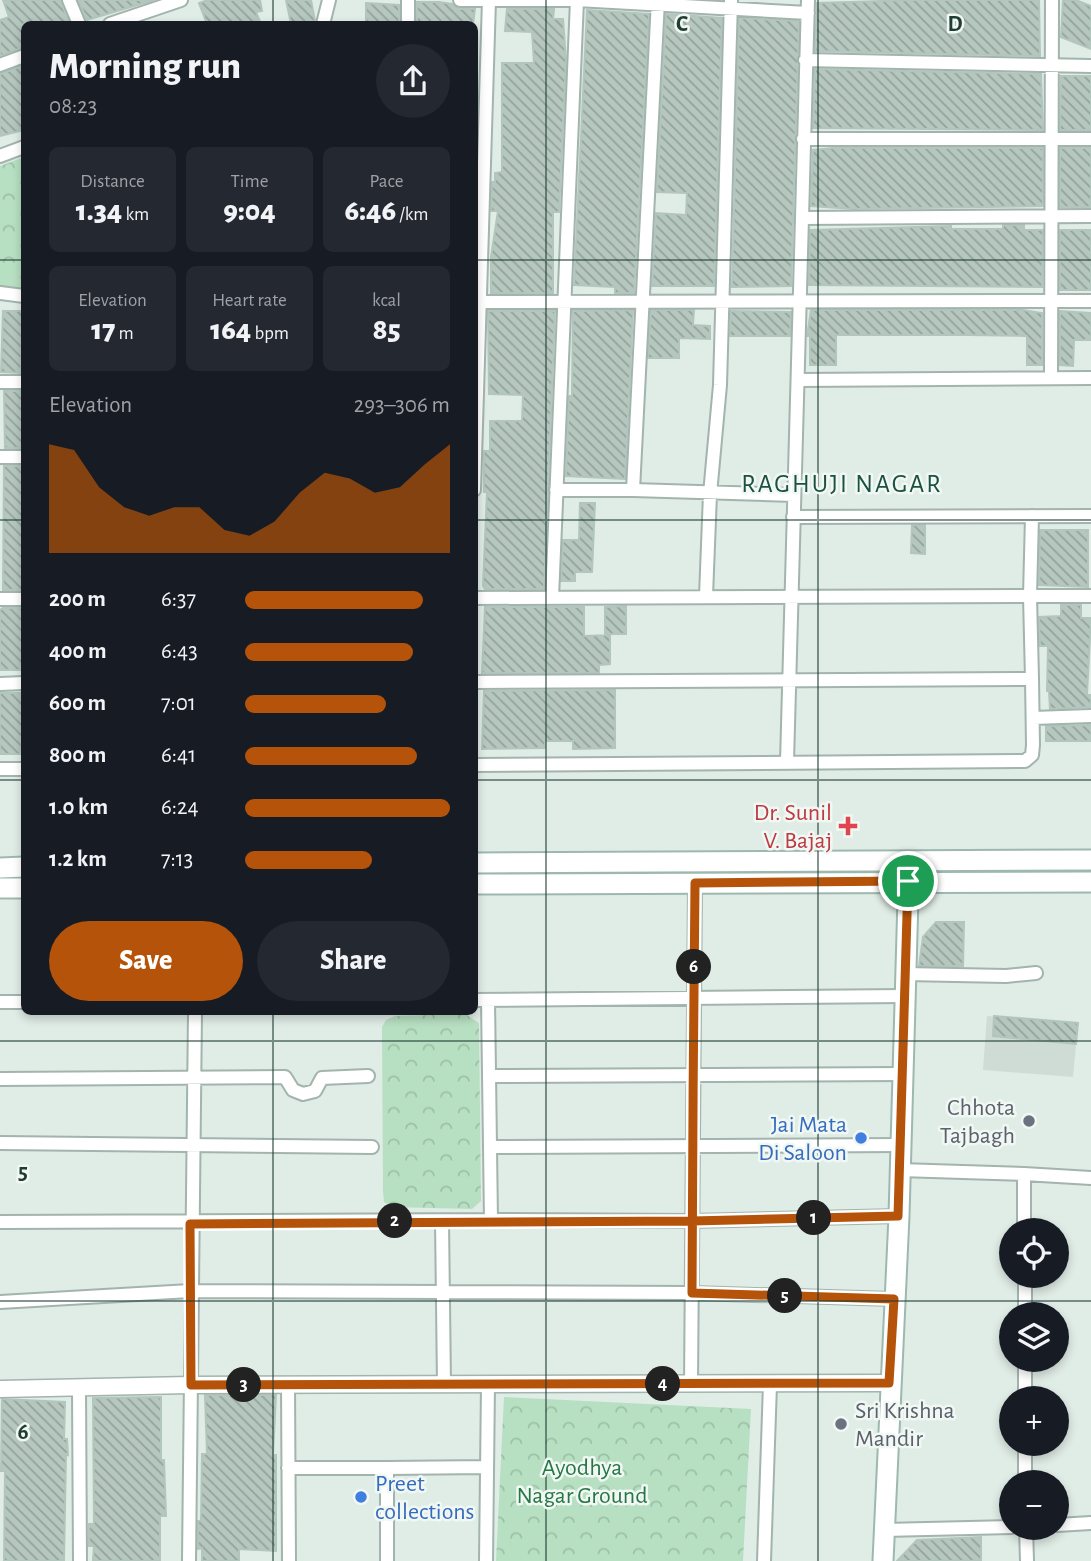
<!DOCTYPE html>
<html lang="en">
<head>
<meta charset="utf-8">
<style>
  body { margin:0; font-family:"Alegreya Sans",sans-serif; background:#242831; color:#f1f3f6; height:100vh; display:flex; flex-direction:column; font-size:26px; white-space:nowrap }
  * { box-sizing:border-box; margin:0 }
  p { font-size:23px; color:#9ea1a6 }
  .icon { flex:none; width:38px; height:38px; fill:none; stroke:currentColor; stroke-width:2; stroke-linecap:round; stroke-linejoin:round }
  .map { position:relative; flex:1; overflow:hidden }
  .sheet { position:absolute; left:21px; top:21px; width:457px; height:994px; display:flex; flex-direction:column; background:#171b24; border-radius:10px; box-shadow:0 4px 10px #0003 }
  .sheet>* { flex:none }
  .fabs { position:absolute; left:999px; top:1218px; display:grid; gap:14px }
  .fabs a { display:grid; place-items:center; width:70px; height:70px; border-radius:50%; background:#171b24; box-shadow:0 4px 10px #0003; font-size:35px }
  .pin { position:absolute; display:grid; place-items:center; width:60px; height:60px; color:#fff; margin:-30px; border:4px solid #fff; border-radius:50%; box-shadow:0 2px 7px #0007 }
  .km { position:absolute; width:35px; height:35px; margin:-18px; border-radius:50%; background:#222; color:#fff; font-size:19px; line-height:35px; text-align:center }
  .round { display:grid; place-items:center; flex:none; width:74px; height:74px; border-radius:37px; background:#242831 }
  .headline { display:flex; align-items:center; justify-content:space-between; height:119px; padding:0 28px }
  h1 { font-size:38px; font-weight:800; line-height:52px }
  .metrics { display:grid; grid-template-columns:repeat(3,1fr); gap:10px; height:119px; padding:7px 28px }
  .metrics div { display:grid; align-content:center; border-radius:10px; background:#242831; text-align:center }
  .metrics b { font-size:30px; font-weight:800 }
  .metrics small { font-size:19px; font-weight:400 }
  .metrics p { font-size:19px }
  .chart { height:196px; padding:14px 28px }
  .chart p { display:flex; justify-content:space-between }
  .chart svg { width:100%; height:126px; margin-top:7px; fill:#b45309; opacity:.7 }
  .button { display:flex; gap:14px; margin-top:auto; padding:14px 28px }
  .button a { flex:1; height:80px; border-radius:42px; background:#b45309; color:#fff; font-size:28px; font-weight:800; line-height:80px; text-align:center }
  .button a+a { background:#242831; color:#f1f3f6 }
  ul { padding:0 28px; list-style:none; font-size:23px }
  li { display:grid; grid-template-columns:112px 84px 1fr; align-items:center; height:52px }
  li i { height:18px; border-radius:9px; background:#b45309 }
  .map>svg:first-child { display:block }
</style>
</head>
<body>
<div class="map">
<svg width="1091" height="1561" viewBox="0 0 1091 1561">
  <defs>
    <pattern id="park-crowns" width="20" height="18" patternUnits="userSpaceOnUse" patternTransform="scale(1.75)"><rect width="20" height="18" fill="#b7dfc1"/><path d="M2 6a3 3 0 1 1 6 0M12 15a3 3 0 1 1 6 0" fill="none" stroke="#9dc0a6"/></pattern>
    <pattern id="building-back-hatch" width="6" height="6" patternUnits="userSpaceOnUse" patternTransform="scale(1.75)"><rect width="6" height="6" fill="#b5c7bf"/><path d="M-1 5l2 2M0 0l6 6M5-1l2 2" fill="none" stroke="#93a39c"/></pattern>
  </defs>
  <rect width="100%" height="100%" fill="#e0ece6"/>
  <path fill="#cedcd5" d="M987,1016L1078,1023L1073,1077L983,1070Z"/>
  <path fill="url(#park-crowns)" d="M24,157V289H0V166Z
    M465,1014L479,1023L481,1201L472,1209L392,1207L384,1202L383,1191L382,1027L386,1020L395,1016Z
    M504,1397L751,1409L743,1561H496Z"/>
  <path fill="url(#building-back-hatch)" stroke="#b2c6bd" stroke-width="2" d="M3,0H60L70,24H24V47L0,56V20L9,17Z
    M78,0H154L87,20Z
    M208,0H260L262,11L256,12L261,24H207L199,3Z
    M286,0H311L315,21L291,24Z
    M915,0H1039L1040,56L815,51L817,3Z
    M1063,0H1076L1091,6V49L1061,37Z
    M417,2H439L452,4L459,9H475L473,24H417Z
    M366,3L399,5V24H366Z
    M507,9H554L553,19H563L566,60L559,212H553V293H491V257L498,211H491L492,182H495V173L502,172V63H534L532,32L505,31Z
    M587,10L649,14L634,293H615V287L574,285Z
    M666,14L722,18L714,286H652L656,213L686,215L687,193L657,192Z
    M739,18L799,21L791,286L732,287Z
    M24,65V130L0,136V74Z
    M815,69L1041,74L1043,130L813,128Z
    M1061,76H1091V130H1060Z
    M833,148H1043V206L853,209L811,206L813,150Z
    M1060,148H1091V207H1060Z
    M1003,225H1024V230H1043L1042,287L809,285L810,230L951,226V229H1003Z
    M1060,230H1091V290H1060Z
    M633,310L625,479L566,476L569,396H572L573,311Z
    M651,310H694L693,325L710,326V339L679,338V358H648Z
    M1023,310L1042,313V365H1027V336L968,335H836V365H810V336H807L811,310Z
    M3,311H22L21,373L1,372Z
    M488,311H555L544,589H485L483,586L487,492H484V451H490V421H522L523,395L489,394Z
    M731,311L791,312L790,336H730Z
    M1060,311L1091,313V340H1074L1073,366L1060,365Z
    M4,391H24V448H5Z
    M4,466H24V590H3Z
    M580,503H595L592,572H575V581H561L563,540H579Z
    M912,525H925V554L911,553Z
    M1040,530H1088V587L1039,585Z
    M1061,605H1081V618H1091L1087,695H1091V707L1050,709L1049,691H1047L1048,646H1040L1039,617L1061,616Z
    M626,606V634H605V607Z
    M485,607H584V636L610,635V664L599,665V673H482Z
    M3,608H24V670H0V610Z
    M615,690V748L573,749V741H545V748L482,749L484,691Z
    M0,693H24L21,754H0Z
    M1091,725V741H1046V726Z
    M936,922H964L963,966H919L923,937Z
    M994,1016L1078,1023L1076,1044L993,1036Z
    M205,1395H276L273,1455H276V1551L239,1549V1561H202V1548L198,1549V1521H201L202,1454H207Z
    M161,1397V1460H164L166,1516H160V1561H93L94,1546H89V1524H94L93,1398Z
    M2,1399L65,1402L64,1439H67L68,1455L66,1454L64,1561H4L5,1471H1Z
    M981,1537V1561H897L917,1540Z"/>
  <g fill="none" stroke-linecap="round" stroke-linejoin="round">
    <g stroke="#a2b4ad" stroke-width="16">
      <path id="minor" d="M69,0L79,24
        M460,0H577L808,13
        M658,0L633,490L794,495
        M110,24L181,0
        M323,24L329,0
        M408,24V0
        M805,60L1091,66
        M0,65L24,56
        M803,139H1091
        M0,156L24,147
        M802,218L1091,216
        M0,293L24,296
        M474,302L1091,301
        M1051,378L1052,0
        M799,380L1091,378
        M0,382H24
        M0,457H24
        M474,490L489,0
        M556,490H633
        M793,517L1091,516
        M706,596L710,494L720,385L731,0
        M474,598L1030,596L1032,516
        M552,598L577,0
        M0,599H24
        M474,682L1032,679L1030,596H1091
        M0,684L24,683
        M1033,718L1091,716
        M787,762L808,0
        M474,765L1025,761L1032,755L1033,745L1032,679
        M0,769H24
        M905,974L1006,976L1036,973
        M474,1000L905,996
        M488,1000L491,1220L692,1221L899,1216
        M0,1002H24
        M489,1076L903,1074
        M0,1079L285,1077L293,1090L303,1094L315,1091L322,1078L368,1076
        M0,1143L372,1147
        M490,1147L900,1145
        M900,1170L1024,1174V1230
        M1024,1174L1091,1178
        M442,1221L444,1384
        M0,1222L491,1220
        M1025,1276V1314
        M0,1302L190,1291L692,1293L894,1299
        M1025,1360V1398
        M288,1384L289,1561
        M691,1384L695,883
        M79,1389L80,1561
        M1025,1444V1482
        M288,1468H387
        M1057,1525L1091,1523
        M1026,1528L1027,1561
        M884,1530L1012,1527
        M189,1561L195,1012
        M387,1561V1468L487,1467
        M486,1561L488,1384
        M764,1561L770,1384"/>
    </g>
    <g stroke="#a2b4ad" stroke-width="19">
      <path id="tertiary" d="M0,1389L190,1385L889,1383"/>
    </g>
    <g stroke="#9db8af" stroke-width="23">
      <path id="secondary" d="M474,863L1091,860
        M0,868L24,867
        M474,884L1091,882
        M0,888H24
        M883,1561L899,1216L909,863"/>
    </g>
    <use href="#minor" stroke="#fff" stroke-width="12"/>
    <use href="#tertiary" stroke="#fff" stroke-width="16"/>
    <use href="#secondary" stroke="#fff" stroke-width="19"/>
  </g>
  <g fill="none" stroke-linecap="round" stroke-linejoin="round">
    <g stroke="#fff" stroke-width="14">
      <path id="route" d="M908,881L898,1216L692,1221L190,1224L191,1385L889,1383L894,1299L692,1293C693,1156 693,1020 695,883L908,881"/>
    </g>
    <use href="#route" stroke="#b45309" stroke-width="9"/>
  </g>
  <path fill="none" stroke="#1f3d35" stroke-width="2" stroke-opacity="0.55" d="M273,0V24M546,0V1561M818,0V1561M0,260H24M474,260H1091M0,520H24M474,520H1091M0,780H24M474,780H1091M273,1012V1561M0,1041H1091M0,1301H1091"/>
  <path fill="#e0444e" stroke="#f1f8f4" stroke-width="2.5" d="M844.5 815.5h7v7h7v7h-7v7h-7v-7h-7v-7h7z"/>
  <g fill="#6b7280" stroke="#f1f8f4" stroke-width="2.5">
    <circle cx="1029" cy="1121" r="7"/>
    <circle cx="841" cy="1424" r="7"/>
  </g>
  <g fill="#3f7fe0" stroke="#f1f8f4" stroke-width="2.5">
    <circle cx="861" cy="1138" r="7"/>
    <circle cx="361" cy="1497" r="7"/>
  </g>
  <g text-anchor="middle" stroke-width="5" stroke-linejoin="round" paint-order="stroke">
    <g font-size="24" fill="#be3a42" stroke="#f1f8f4" text-anchor="end">
      <text x="832" y="820">Dr. Sunil<tspan x="832" dy="28">V. Bajaj</tspan></text>
    </g>
    <g font-size="24" fill="#5b616d" stroke="#f1f8f4" text-anchor="end">
      <text x="1015" y="1115">Chhota<tspan x="1015" dy="28">Tajbagh</tspan></text>
      <text x="855" y="1418" text-anchor="start">Sri Krishna<tspan x="855" dy="28">Mandir</tspan></text>
    </g>
    <g font-size="24" fill="#366cbe" stroke="#f1f8f4" text-anchor="end">
      <text x="847" y="1132">Jai Mata<tspan x="847" dy="28">Di Saloon</tspan></text>
      <text x="375" y="1491" text-anchor="start">Preet<tspan x="375" dy="28">collections</tspan></text>
    </g>
    <g font-size="24" fill="#277745" stroke="#f1f8f4">
      <text x="582" y="1475">Ayodhya<tspan x="582" dy="28">Nagar Ground</tspan></text>
    </g>
    <g font-size="26" letter-spacing="2" fill="#1a5143" stroke="#f1f8f4">
      <text x="842" y="492">RAGHUJI NAGAR</text>
    </g>
  </g>
  <g font-size="23" text-anchor="middle" font-weight="bold" fill="#1f3d35" stroke="#f1f8f4" stroke-width="5" stroke-linejoin="round" paint-order="stroke">
    <text x="682" y="31">C</text>
    <text x="955" y="31">D</text>
    <text x="23" y="1179">5</text>
    <text x="23" y="1439">6</text>
  </g>
</svg>
<div class="fabs">
<a><svg class="icon" aria-label="locate" viewBox="0 0 24 24"><circle cx="12" cy="12" r="6"/><path d="M12 2v4M12 18v4M2 12h4M18 12h4"/></svg></a>
<a><svg class="icon" aria-label="layers" viewBox="0 0 24 24"><path d="M12 4l9 5-9 5-9-5zM3 14l9 5 9-5"/></svg></a>
<a>+</a>
<a>−</a>
</div>
<div class="pin" style="left:908px;top:881px;background:#1e9e55"><svg class="icon" aria-label="arrive" viewBox="0 0 24 24"><path d="M6 21V4h12l-3 4 3 4H6"/></svg></div>
<b class="km" style="left:814px;top:1218px">1</b>
<b class="km" style="left:395px;top:1221px">2</b>
<b class="km" style="left:244px;top:1385px">3</b>
<b class="km" style="left:663px;top:1384px">4</b>
<b class="km" style="left:785px;top:1296px">5</b>
<b class="km" style="left:694px;top:967px">6</b>
<section class="sheet">
<div class="headline"><div><h1>Morning run</h1><p>08:23</p></div><a class="round"><svg class="icon" aria-label="share" viewBox="0 0 24 24"><path d="M12 15V3M7 8l5-5 5 5M5 13v7h14v-7"/></svg></a></div>
<div class="metrics">
<div><p>Distance</p><b>1.34<small> km</small></b></div>
<div><p>Time</p><b>9:04</b></div>
<div><p>Pace</p><b>6:46<small> /km</small></b></div>
</div>
<div class="metrics">
<div><p>Elevation</p><b>17<small> m</small></b></div>
<div><p>Heart rate</p><b>164<small> bpm</small></b></div>
<div><p>kcal</p><b>85</b></div>
</div>
<div class="chart"><p><span>Elevation</span>293–306 m</p>
<svg viewBox="0 0 160 44" preserveAspectRatio="none"><path d="M0 44V6L10 8L20 21L30 28L40 31L50 28L60 28L70 36L80 38L90 33L100 23L110 16L120 18L130 23L140 21L150 13L160 6V44z"/></svg>
</div>
<ul>
<li><b>200 m</b>6:37<i style="width:87%"></i></li>
<li><b>400 m</b>6:43<i style="width:82%"></i></li>
<li><b>600 m</b>7:01<i style="width:69%"></i></li>
<li><b>800 m</b>6:41<i style="width:84%"></i></li>
<li><b>1.0 km</b>6:24<i style="width:100%"></i></li>
<li><b>1.2 km</b>7:13<i style="width:62%"></i></li>
</ul>
<div class="button"><a>Save</a><a>Share</a></div>
</section>
</div>
</body>
</html>
